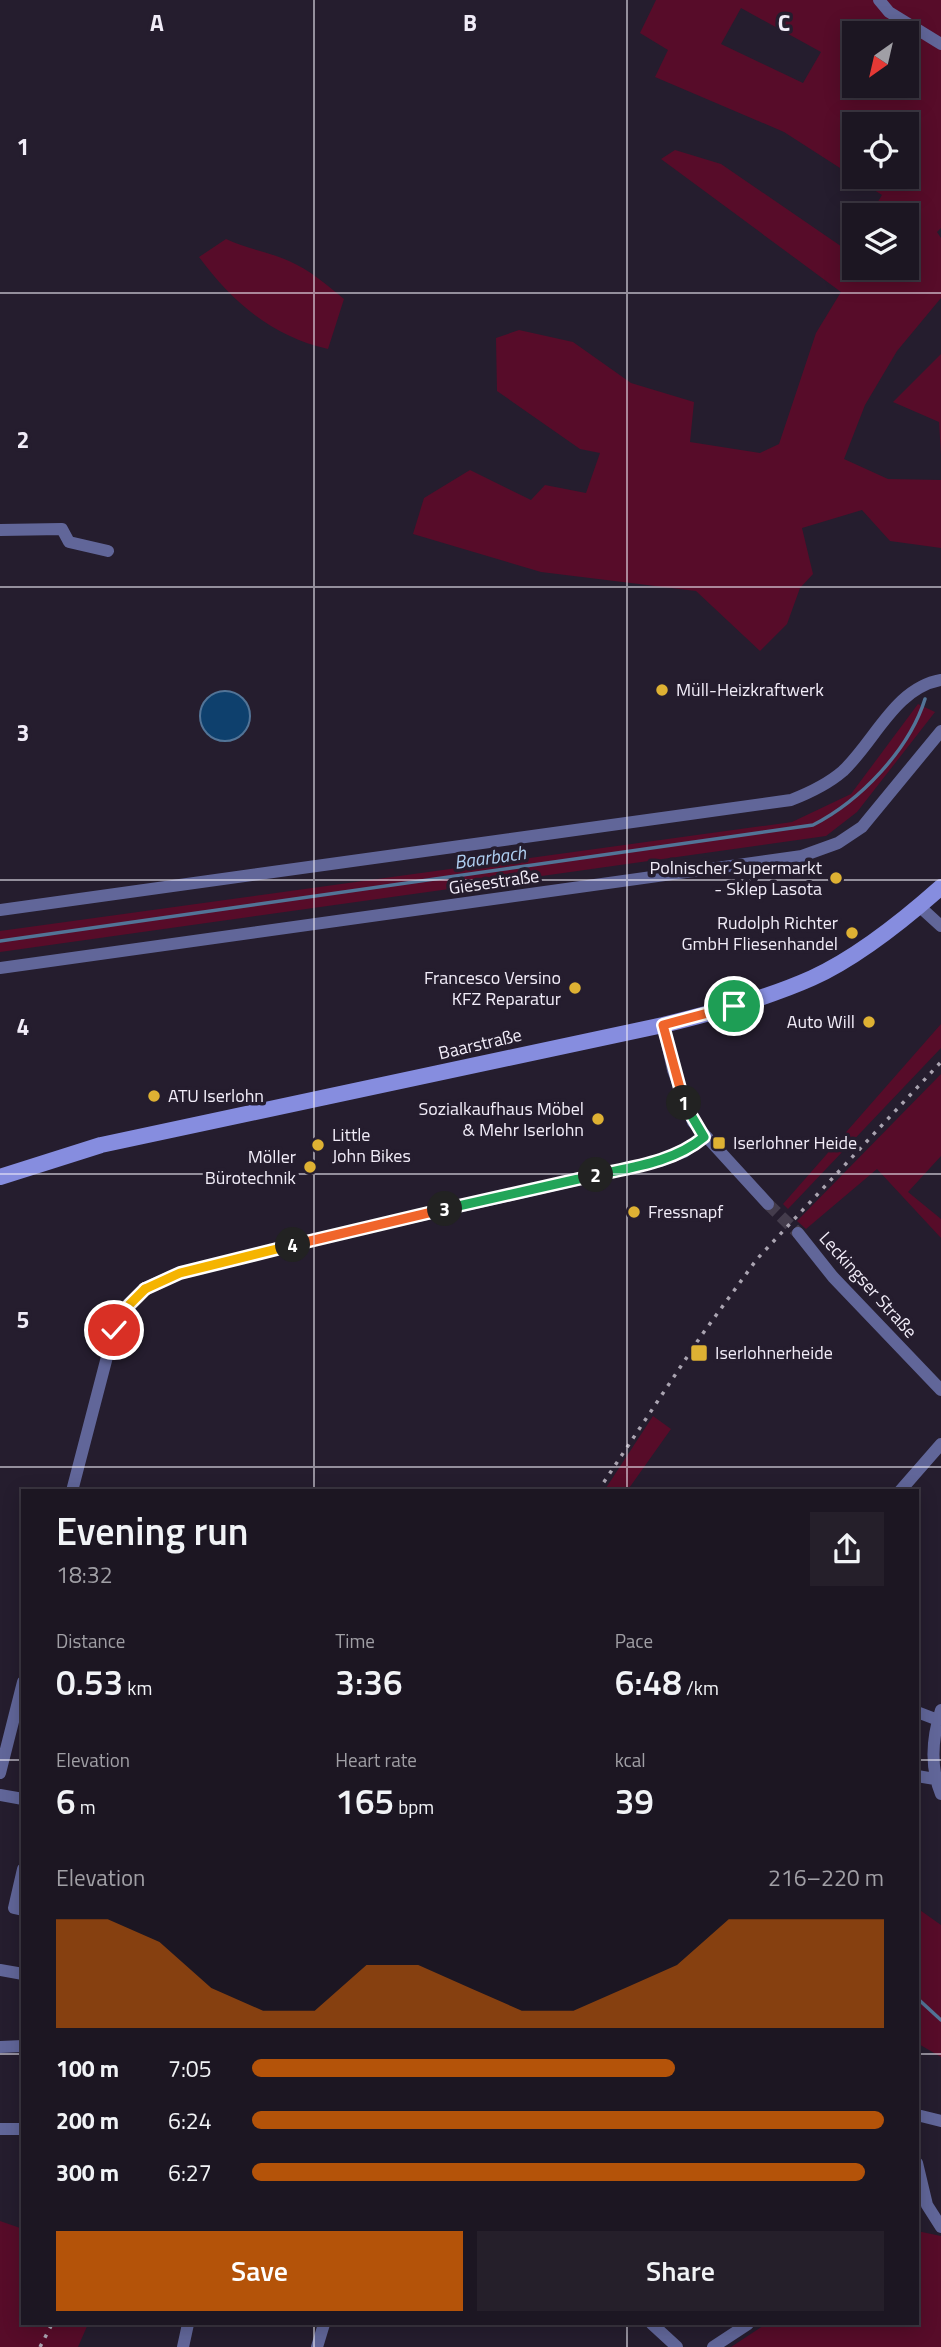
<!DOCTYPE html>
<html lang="en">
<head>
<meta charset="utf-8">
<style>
  body { margin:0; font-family:"Titillium Web",sans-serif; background:#251f2a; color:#f1f3f6; height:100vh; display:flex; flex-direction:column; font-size:26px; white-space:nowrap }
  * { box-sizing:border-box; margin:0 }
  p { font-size:23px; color:#a09fa5 }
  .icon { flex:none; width:38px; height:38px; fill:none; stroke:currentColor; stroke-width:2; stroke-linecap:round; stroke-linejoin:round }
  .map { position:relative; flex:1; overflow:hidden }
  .sheet { position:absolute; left:21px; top:1489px; width:898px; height:836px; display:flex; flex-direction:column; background:#1c1622; border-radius:0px; box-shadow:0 4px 18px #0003,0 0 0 2px #3a3540 }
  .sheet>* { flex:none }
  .needle { width:46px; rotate:214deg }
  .buttons { position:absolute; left:842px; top:21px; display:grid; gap:14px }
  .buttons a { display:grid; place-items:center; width:77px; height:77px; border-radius:0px; background:#1c1622; box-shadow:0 4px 18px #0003,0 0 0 2px #3a3540; font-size:35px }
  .pin { position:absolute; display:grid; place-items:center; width:60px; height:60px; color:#fff; margin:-30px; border:4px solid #fff; border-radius:50%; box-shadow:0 2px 7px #0007 }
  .km { position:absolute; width:35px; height:35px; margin:-18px; border-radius:50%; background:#222; color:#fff; font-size:19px; line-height:35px; text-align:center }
  .round { display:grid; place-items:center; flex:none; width:74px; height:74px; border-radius:0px; background:#251f2a }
  .overview { display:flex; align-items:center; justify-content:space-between; height:119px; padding:0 35px }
  h1 { font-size:38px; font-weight:600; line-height:52px }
  .figures { display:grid; grid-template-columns:repeat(3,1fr); gap:10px; height:119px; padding:7px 35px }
  .figures div { display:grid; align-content:center }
  .figures b { font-size:35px; font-weight:600 }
  .figures small { font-size:19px; font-weight:400 }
  .figures p { font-size:19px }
  .chart { height:196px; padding:14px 35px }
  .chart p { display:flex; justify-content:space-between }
  .chart svg { width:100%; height:126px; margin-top:7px; fill:#b45309; opacity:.7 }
  .primary-button { display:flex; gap:14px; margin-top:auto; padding:14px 35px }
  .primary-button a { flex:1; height:80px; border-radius:0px; background:#b45309; color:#fff; font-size:28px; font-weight:600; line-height:80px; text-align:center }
  .primary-button a+a { background:#251f2a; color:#f1f3f6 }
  ul { padding:0 35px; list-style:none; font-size:23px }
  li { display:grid; grid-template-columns:112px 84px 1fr; align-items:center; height:52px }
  li i { height:18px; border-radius:9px; background:#b45309 }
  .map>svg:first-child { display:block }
</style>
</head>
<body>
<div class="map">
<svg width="941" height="2347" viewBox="0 0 941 2347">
  <rect width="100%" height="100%" fill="#251d2e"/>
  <path fill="#570c29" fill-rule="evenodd" d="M656,0H941V228L937,232L941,238V298L897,351L865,405L844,459L888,479L941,480V548L890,541L862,510L802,528L813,574L800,588L787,624L760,651L696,591L541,572L413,534L424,498L470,470L531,500L545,485L586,493L600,453L580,449L497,391L496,338L519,330L573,342L631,383L694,402L690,442L760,453L779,444L816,333L841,292L661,159L675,150L721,164L848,251L854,243V268H906V215H870L882,195L854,177H906V124H854V177L784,132L655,77L668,50L640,33ZM741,8L821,52L803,83L721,44ZM854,33H906V86H854Z
    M226,239C247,249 269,252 289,261C310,270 327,285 344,299L328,349C272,336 233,303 199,257Z
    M941,354V455L939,422L893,402Z
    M918,704L935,712L857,812L826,836L0,952V931L792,822L851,794Z
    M941,1024V1048L788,1209L783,1204Z
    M941,1074V1156L908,1192L941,1219V1238L877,1169L806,1229L797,1221Z
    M653,1416L671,1429L627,1491H604Z
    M917,1908L941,1925V2057L917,2043Z
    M0,2221L23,2229V2324H88L78,2347H0Z
    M917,2231L941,2236V2347H731L766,2324H917Z"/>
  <path fill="#0e406d" stroke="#527497" stroke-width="2" d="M200 716a25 25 0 1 1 50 0a25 25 0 1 1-50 0Z"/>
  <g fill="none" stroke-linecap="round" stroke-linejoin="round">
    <path stroke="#527497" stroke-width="3.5" d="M0,941L813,825C860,801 909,750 925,699
      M917,1998L941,2020"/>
    <path stroke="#443c4c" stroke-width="12" stroke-dasharray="12 6" stroke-linecap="butt" d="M768,1204L798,1233"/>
    <path stroke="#616699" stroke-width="12" d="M879,0L889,12L941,44
      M0,530L62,529L69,542L108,551
      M919,906L941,926
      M0,910L791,800C809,793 828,784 843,771C875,741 895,688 941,680
      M0,968L802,856L838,843L862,827L941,731
      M663,1025L673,1070L693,1122L768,1204
      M798,1233L833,1277L941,1390
      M72,1491L114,1330L129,1305L147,1287L180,1273L308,1241L660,1161L684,1152L704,1137
      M900,1491L941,1444
      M941,1710C932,1738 930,1767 941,1794
      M917,1712L938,1720
      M0,1773L23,1682
      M917,1776L935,1779
      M0,1795L23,1799
      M23,1869L14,1908L23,1910
      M0,1970L23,1974
      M0,2047L23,2046
      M917,2115L941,2121
      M0,2129H23
      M917,2163L927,2205L941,2227
      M652,2324L677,2347
      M183,2347L188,2324
      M317,2347L324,2324
      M713,2347L748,2324"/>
    <path stroke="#868ddf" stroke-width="16" d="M0,1177L101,1145L663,1025C713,1013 765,999 812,978C856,958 905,919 941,887"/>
    <path stroke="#aaa4b1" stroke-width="3.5" stroke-dasharray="3.5 7" stroke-linecap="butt" d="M598,1491L701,1336L757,1259L941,1062
      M40,2347L52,2324"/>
  </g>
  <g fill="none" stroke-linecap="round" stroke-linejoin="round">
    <g stroke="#fff" stroke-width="14">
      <path id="split-1" d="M684,1103L663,1025L734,1006"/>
    </g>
    <g stroke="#fff" stroke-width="14">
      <path id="split-2" d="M596,1175C633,1167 674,1162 704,1137L684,1103"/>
    </g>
    <g stroke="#fff" stroke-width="14">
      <path id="split-3" d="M445,1209L596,1175"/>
    </g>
    <g stroke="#fff" stroke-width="14">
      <path id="split-4" d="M293,1245L445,1209"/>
    </g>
    <g stroke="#fff" stroke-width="14">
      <path id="split-5" d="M145,1289L180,1273L293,1245"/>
    </g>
    <g stroke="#fff" stroke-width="14">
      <path id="split-6" d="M114,1330L129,1305L145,1289"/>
    </g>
    <use href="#split-1" stroke="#f0652b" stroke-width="9"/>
    <use href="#split-2" stroke="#22a559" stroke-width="9"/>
    <use href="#split-3" stroke="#22a559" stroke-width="9"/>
    <use href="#split-4" stroke="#f0652b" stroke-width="9"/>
    <use href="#split-5" stroke="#f5b400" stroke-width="9"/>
    <use href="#split-6" stroke="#f5b400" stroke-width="9"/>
  </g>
  <path fill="none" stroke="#f1ecf8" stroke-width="2" stroke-opacity="0.55" d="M314,0V1491M627,0V1491M0,293H941M0,587H941M0,880H941M0,1174H941M0,1467H941M0,1760H23M917,1760H941M0,2054H23M917,2054H941M314,2324V2347M627,2324V2347"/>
  <g fill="#deb133" stroke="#251d2e" stroke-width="2.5">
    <circle cx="662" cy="690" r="7"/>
    <circle cx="836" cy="878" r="7"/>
    <circle cx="852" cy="933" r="7"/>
    <circle cx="575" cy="988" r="7"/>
    <circle cx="869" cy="1022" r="7"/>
    <circle cx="154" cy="1096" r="7"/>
    <circle cx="598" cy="1119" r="7"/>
    <rect x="712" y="1136" width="14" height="14" rx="3.5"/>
    <circle cx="318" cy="1145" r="7"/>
    <circle cx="310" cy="1167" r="7"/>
    <circle cx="634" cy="1212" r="7"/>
    <rect x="690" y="1344" width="18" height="18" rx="3.5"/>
  </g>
  <g text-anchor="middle" stroke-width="7" stroke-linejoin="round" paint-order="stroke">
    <g font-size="18" fill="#f1ecf8" stroke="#251d2e" text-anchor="start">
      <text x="676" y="696">Müll-Heizkraftwerk</text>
      <text x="822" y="874" text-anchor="end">Polnischer Supermarkt<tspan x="822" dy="21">- Sklep Lasota</tspan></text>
      <text x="838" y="929" text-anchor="end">Rudolph Richter<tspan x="838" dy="21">GmbH Fliesenhandel</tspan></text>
      <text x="561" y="984" text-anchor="end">Francesco Versino<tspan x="561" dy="21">KFZ Reparatur</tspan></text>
      <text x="855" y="1028" text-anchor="end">Auto Will</text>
      <text x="168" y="1102">ATU Iserlohn</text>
      <text x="584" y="1115" text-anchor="end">Sozialkaufhaus Möbel<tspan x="584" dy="21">&amp; Mehr Iserlohn</tspan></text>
      <text x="332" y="1141">Little<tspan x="332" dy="21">John Bikes</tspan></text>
      <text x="733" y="1149">Iserlohner Heide</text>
      <text x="296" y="1163" text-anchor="end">Möller<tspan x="296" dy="21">Bürotechnik</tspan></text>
      <text x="648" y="1218">Fressnapf</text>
      <text x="715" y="1359">Iserlohnerheide</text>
    </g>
    <g font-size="18" fill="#f1ecf8" stroke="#251d2e">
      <text transform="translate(494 882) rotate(-8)" y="6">Giesestraße</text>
      <text transform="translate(480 1044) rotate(-13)" y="6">Baarstraße</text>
      <text transform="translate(868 1285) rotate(48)" y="6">Leckingser Straße</text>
    </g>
    <g font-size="19" font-style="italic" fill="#afcff1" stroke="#251d2e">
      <text transform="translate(490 857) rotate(-8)" y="7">Baarbach</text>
    </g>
  </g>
  <g font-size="23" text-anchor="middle" font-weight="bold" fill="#f1ecf8" stroke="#251d2e" stroke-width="7" stroke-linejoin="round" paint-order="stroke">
    <text x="157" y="31">A</text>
    <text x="470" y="31">B</text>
    <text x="784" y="31">C</text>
    <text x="23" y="155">1</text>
    <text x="23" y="448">2</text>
    <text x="23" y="741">3</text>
    <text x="23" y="1035">4</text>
    <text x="23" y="1328">5</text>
  </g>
</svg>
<div class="buttons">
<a><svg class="needle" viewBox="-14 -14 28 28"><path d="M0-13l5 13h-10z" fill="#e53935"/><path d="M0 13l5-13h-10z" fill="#a09fa5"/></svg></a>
<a><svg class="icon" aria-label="locate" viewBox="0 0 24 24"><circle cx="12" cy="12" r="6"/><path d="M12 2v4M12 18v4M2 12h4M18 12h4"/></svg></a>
<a><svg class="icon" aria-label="layers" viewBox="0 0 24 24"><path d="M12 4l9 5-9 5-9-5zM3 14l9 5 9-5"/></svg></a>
</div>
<div class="pin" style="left:734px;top:1006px;background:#1e9e55"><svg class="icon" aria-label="arrive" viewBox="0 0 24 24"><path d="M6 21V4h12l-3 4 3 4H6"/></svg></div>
<div class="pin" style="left:114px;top:1330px;background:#d93025"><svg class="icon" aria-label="check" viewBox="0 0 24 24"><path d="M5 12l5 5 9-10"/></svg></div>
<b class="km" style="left:684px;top:1103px">1</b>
<b class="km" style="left:596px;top:1175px">2</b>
<b class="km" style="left:445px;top:1209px">3</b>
<b class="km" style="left:293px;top:1245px">4</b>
<section class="sheet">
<div class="overview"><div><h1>Evening run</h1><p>18:32</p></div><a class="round"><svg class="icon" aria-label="share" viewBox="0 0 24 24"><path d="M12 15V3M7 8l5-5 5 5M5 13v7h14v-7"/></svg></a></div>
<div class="figures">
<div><p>Distance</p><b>0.53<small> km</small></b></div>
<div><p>Time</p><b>3:36</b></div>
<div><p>Pace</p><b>6:48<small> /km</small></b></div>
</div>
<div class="figures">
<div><p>Elevation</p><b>6<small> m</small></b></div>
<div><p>Heart rate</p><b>165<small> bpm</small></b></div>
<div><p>kcal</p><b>39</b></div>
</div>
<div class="chart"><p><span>Elevation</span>216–220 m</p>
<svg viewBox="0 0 160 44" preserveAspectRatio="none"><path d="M0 44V6L10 6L20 14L30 30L40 38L50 38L60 22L70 22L80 30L90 38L100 38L110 30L120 22L130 6L140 6L150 6L160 6V44z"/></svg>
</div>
<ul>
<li><b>100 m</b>7:05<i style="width:67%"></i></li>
<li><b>200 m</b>6:24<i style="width:100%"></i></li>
<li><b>300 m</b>6:27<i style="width:97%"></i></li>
</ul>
<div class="primary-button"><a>Save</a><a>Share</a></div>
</section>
</div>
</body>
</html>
